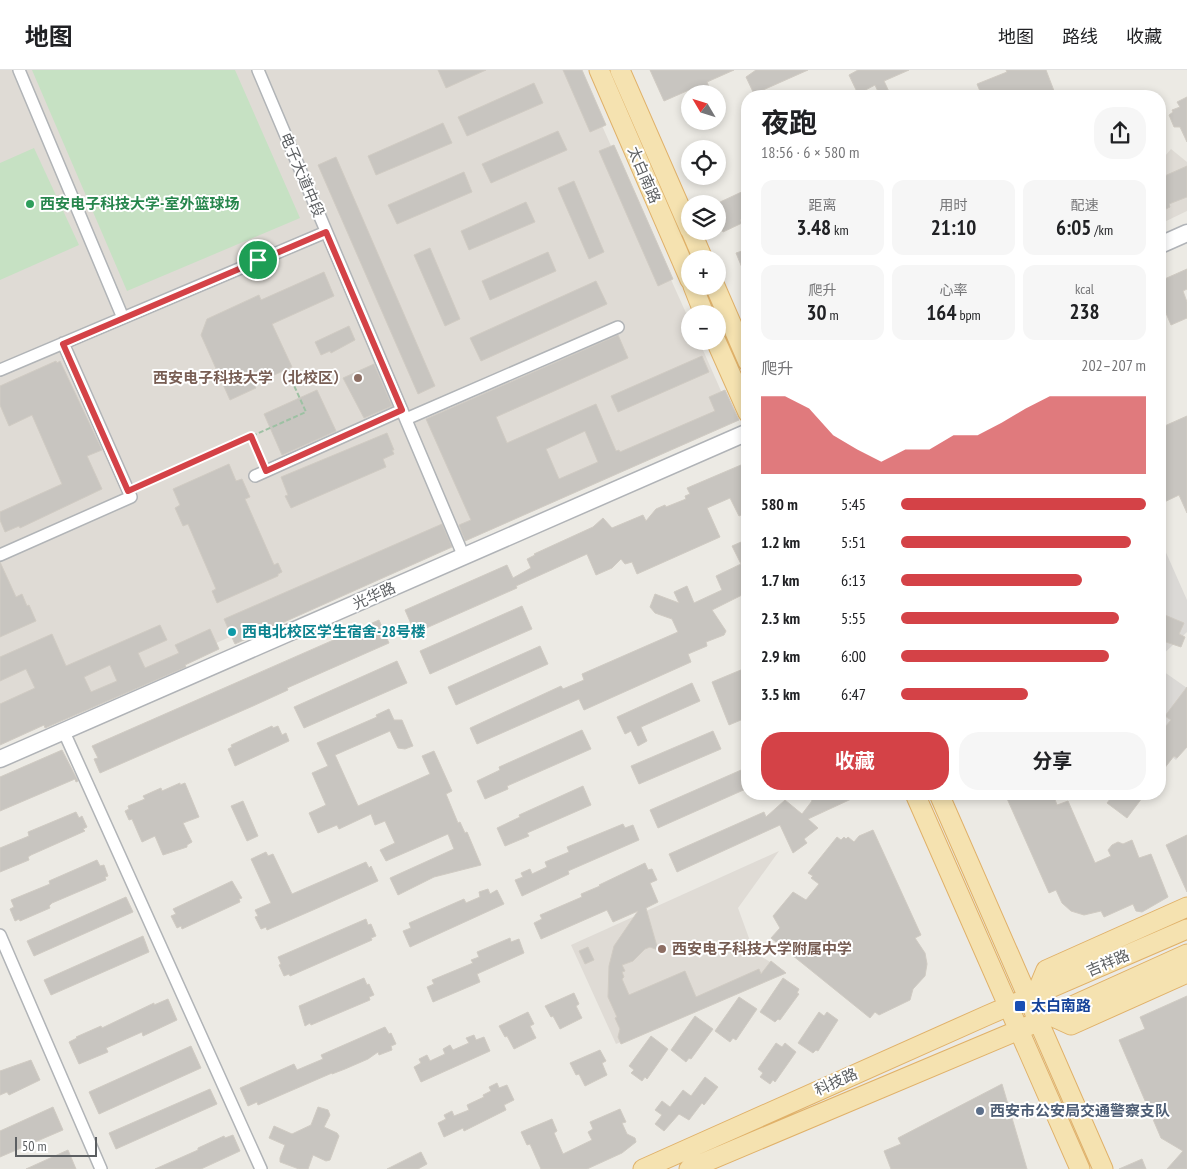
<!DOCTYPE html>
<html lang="zh">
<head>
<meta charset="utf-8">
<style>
  body { margin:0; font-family:"PT Sans Narrow","Noto Sans SC",sans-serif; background:#f6f6f6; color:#202124; height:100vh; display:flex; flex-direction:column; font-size:19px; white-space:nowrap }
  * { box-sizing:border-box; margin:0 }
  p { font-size:16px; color:#757577 }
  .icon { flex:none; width:28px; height:28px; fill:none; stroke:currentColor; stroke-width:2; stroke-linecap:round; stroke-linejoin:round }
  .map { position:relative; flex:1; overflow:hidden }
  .panel { position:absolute; left:741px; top:20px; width:425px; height:710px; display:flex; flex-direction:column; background:#fff; border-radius:20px; box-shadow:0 2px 8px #0003 }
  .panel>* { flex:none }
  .needle { width:32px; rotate:308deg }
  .fabs { position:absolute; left:681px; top:15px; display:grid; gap:10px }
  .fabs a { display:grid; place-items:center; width:45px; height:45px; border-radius:50%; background:#fff; box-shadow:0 2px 8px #0003; font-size:25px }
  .scale { position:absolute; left:15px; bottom:12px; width:82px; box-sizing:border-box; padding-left:5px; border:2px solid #5c5f62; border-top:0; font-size:14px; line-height:18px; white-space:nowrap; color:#5c5f62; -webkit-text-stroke:4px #fff; paint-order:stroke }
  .pin { position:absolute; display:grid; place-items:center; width:42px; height:42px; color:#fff; margin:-21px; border:2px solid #fff; border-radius:50%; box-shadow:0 1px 5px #0007 }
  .round { display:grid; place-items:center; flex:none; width:52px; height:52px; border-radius:20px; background:#f6f6f6 }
  .summary { display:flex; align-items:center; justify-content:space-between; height:85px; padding:0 20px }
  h1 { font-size:28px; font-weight:700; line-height:38px }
  .stats { display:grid; grid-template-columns:repeat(3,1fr); gap:8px; height:85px; padding:5px 20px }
  .stats div { display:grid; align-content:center; border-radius:12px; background:#f6f6f6; text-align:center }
  .stats b { font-size:21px; font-weight:700 }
  .stats small { font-size:14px; font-weight:400 }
  .stats p { font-size:14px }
  .chart { height:140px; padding:10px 20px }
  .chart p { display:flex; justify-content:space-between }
  .chart svg { width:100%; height:90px; margin-top:5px; fill:#d44247; opacity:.7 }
  .action { display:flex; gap:10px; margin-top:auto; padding:10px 20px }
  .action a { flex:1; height:58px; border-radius:20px; background:#d44247; color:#fff; font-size:20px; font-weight:700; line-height:58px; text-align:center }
  .action a+a { background:#f6f6f6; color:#202124 }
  ul { padding:0 20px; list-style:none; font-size:16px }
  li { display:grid; grid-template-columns:80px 60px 1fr; align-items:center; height:38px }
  li i { height:12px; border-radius:6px; background:#d44247 }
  header { display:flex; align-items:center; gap:30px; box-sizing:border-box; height:70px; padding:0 25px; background:#fff; border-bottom:1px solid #e0e0e0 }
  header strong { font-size:24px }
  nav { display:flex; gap:28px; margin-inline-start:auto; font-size:18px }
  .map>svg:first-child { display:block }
</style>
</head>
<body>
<header>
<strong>地图</strong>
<nav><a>地图</a><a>路线</a><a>收藏</a></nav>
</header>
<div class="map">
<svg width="1187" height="1099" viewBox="0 0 1187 1099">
  <rect width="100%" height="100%" fill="#eceae4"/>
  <path fill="#dbd9d6" d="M1160,469L1187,530V562L1160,587Z
    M1160,599L1187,618V676L1176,690L1160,677Z"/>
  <path fill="#dfdbd5" d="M0,0H577L690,252V271H699L732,346L0,668Z
    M1171,79L1187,92V141L1160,154V92Z
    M779,781L738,838L754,882L785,901L616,974L571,875Z"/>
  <path fill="#c6e1c3" d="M32,0H235L300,148L127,221Z
    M34,78L79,175L0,210V93Z"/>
  <path fill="#c8c5c0" stroke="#d0cbc3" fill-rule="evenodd" d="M438,0H486L446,18Z
    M563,0H582L606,55L590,62Z
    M650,0H734L707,12L712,24H691L689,20L664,31Z
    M756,0H808L754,24L746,7Z
    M858,0H909L884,11L891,26H880L875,15L858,24L849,5Z
    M1006,0H1046L1056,26H982L977,14L1007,2Z
    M534,13L543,33L467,66L458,47Z
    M1187,27V72L1180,57H1174L1169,45L1173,42L1172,40L1180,37L1177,32Z
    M443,53L452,73L376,105L368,86Z
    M558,61L567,80L491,113L482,94Z
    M614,75L673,209L658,216L599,81Z
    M336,87L435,316L418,324L318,95Z
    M1187,96V127L1169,134L1170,137L1160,142V108Z
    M464,102L472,122L397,154L388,135Z
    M574,111L604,182L589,189L558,118Z
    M748,119V147L740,150L742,153L723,162L718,151V133Z
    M526,132L535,152L469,180L461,161Z
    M430,178L460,249L445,256L414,185Z
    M748,179V210H747L736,183Z
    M548,182L556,201L490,230L482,211Z
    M1187,199V219L1183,221L1187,232V248L1171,255L1160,229V211Z
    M324,202L334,226L272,254L292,297L254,314L256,318L230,330L201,265L207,249L259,225L261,230Z
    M596,211L607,234L481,291L470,268Z
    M349,256L355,270L331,283L330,281L321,285L315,272Z
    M618,265L628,288L496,347L507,373L596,334L616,381L619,380L620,382L715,341L709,327L725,320L739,350L465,471L459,455L471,450L426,349ZM585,361L598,392L559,409L546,379Z
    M702,286L709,302L618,342L611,326Z
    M56,291L57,293L60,291L102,380L87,386L102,419L20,458L19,456L5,462L0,450V442L62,414L32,345L9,356L0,335V316Z
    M374,294L392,336L364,348L343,308Z
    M317,320L336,361L282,385L264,344Z
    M1187,346V443L1179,425L1160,434V358Z
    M387,363L394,380H392L394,384L383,389L386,397L291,438L285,426L288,425L281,407Z
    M748,392V442L739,446L730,428L707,438L720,467L637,504L632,492L625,494L621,489L612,498L596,505L587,484L516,516L517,518L415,563L405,540L507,495L513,508L531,498L527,489L535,485L534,484L593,457L603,448L612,458L643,445L646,451L656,439L665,435L666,437L686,429L685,426L690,424L687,418Z
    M229,394L236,411L242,409L250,427L245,429L274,495L278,493L282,502L278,504V506L217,533L212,521L216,519L188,454L183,456L175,438L180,435L173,419Z
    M442,454L452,477L235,574L234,572L224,549Z
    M748,469V522L712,540L726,561L724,565L706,572L707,576L688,584L691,592L584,640L579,629L477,674L470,658L561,616L563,619L584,610L582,604L678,562L672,549L655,543L650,537L655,524L679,533L674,522L687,516L694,533L722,520L716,506L741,494L732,476Z
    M0,492L16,527L22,524L27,536L29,535L36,551L0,567Z
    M522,536L532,559L430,604L420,581Z
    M1160,543L1184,553L1179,564L1185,567L1181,577L1160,570Z
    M379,550L389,573L287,618L288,620L253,636L100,703L94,689L98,688L92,676Z
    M160,555L167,570L138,583L145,598L179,583L175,575L210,559L219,579L185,595L186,597L45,658L44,655L0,675V634L35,618L26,599L0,611V587L52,564L66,596ZM110,595L117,611L91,622L84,607Z
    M540,576L548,594L456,635L448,617Z
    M397,591L407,613L304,658L294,637Z
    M748,597V647L729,655L712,612Z
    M692,613L700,631L641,657L647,671L638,676L631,661L625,664L617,647Z
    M1187,617V677L1177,688L1174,686L1160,704V663L1171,650L1165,646Z
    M389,639L394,650H402L413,676L405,679L398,678L390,661L335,685L358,736L430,704L422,686L434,681L452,721L446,724L458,753L460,752L465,763L467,762L481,795L434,807L398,825L390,808L454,779L448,764L386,791L380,780L395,773L385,751L375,755L371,744L339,759L337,755L318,763L309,743L326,735L312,703L328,696L317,673L377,647L376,645Z
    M272,656L273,658L278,656L282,665L286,663L289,671L235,696L228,679L232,677L231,675Z
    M582,660L591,679L507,716L508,719L485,729L477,711L500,700L499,697Z
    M713,661L721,679L639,714L631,696Z
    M62,680L78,711L76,712L75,709L0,741V707Z
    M748,697V718L658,758L650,740Z
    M180,713V715L185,713L199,747L183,753L192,772L187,775V777L163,785L155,766L142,772L132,749L129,750L125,741L129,739L128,736L145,729L143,726L161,718L162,721Z
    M583,716L591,735L527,763L529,766L505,776L497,758L520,747L519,745Z
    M809,724H862L808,749L818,758L804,769L807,773L793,783L780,755L677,802L669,784L764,742L766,747L785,730L802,744L812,731Z
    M1005,724H1044L1046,727L1053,724L1057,735L1068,731L1095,793L1111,786L1108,780L1112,775L1118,772L1123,774L1132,770L1139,788L1151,784L1168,827L1142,842L1136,841L1133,834L1104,847L1101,841L1084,845L1071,841L1062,833L1056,820L1049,823Z
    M1114,724H1145L1127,748L1107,733Z
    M243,731L258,766L247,771L231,736Z
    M76,742L79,748L82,746L87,757L83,759L85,761L31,785L28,787L29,790L0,802V778L29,766L28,762Z
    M623,754L625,758L633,755L639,770L568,801L569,804L522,826L515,810L523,807L521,803L530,799L532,804L547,797L545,792L569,782L567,777Z
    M873,760L921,865L915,868L925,883L927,894L925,906L913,919L910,930L879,945L875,942L870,948L771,868L780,858L773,846L793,822L806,830L819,814L811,808L813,806L808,803L837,767L841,770L844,767L846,769L848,767L854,772L859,766Z
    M1187,765V822L1166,775Z
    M266,782L268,786L273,784L292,824L366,792L369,798L371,796L378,811L313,840L267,860L266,857L261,859L255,847L258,846L255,840L271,833L251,789Z
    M97,790L100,796L104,795L108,806L105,807L106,810L52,833L49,836L50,838L20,851L19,849L15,851L10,839L14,837L11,830L50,814L49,811Z
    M645,793L648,800L652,799L657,810L650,813L658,832L646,838L658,880L650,877L645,879L633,891L622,895L625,901L622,902L624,907L622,909L629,925L685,901L696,927L759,899L761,904L771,891L786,903L621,974L618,967L620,959L615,948L617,947L608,927L609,896L614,876L638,841L613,852L607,840L541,869L534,853L542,849L540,845L582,827L581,824L600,816L599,815Z
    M232,811L242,828L239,829L240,832L182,859L181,856L177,858L171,846L176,844L173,839Z
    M488,819L490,824L497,820L504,834L410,877L403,861L411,858L409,853L464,829L466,833L480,827L479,822Z
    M126,827L133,842L34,886L27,871Z
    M366,849L368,855L371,854L376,866L371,868L372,870L290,906L289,904L284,906L279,895L281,894L278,887Z
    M143,866L149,882L51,925L44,910Z
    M510,868L511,872L519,869L524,883L477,904L480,912L433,932L427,917L434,914L432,910L473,893L471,890L479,887L477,882Z
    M588,877L594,890L585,894L579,881Z
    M364,908L367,915L369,914L374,925L369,927L370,930L311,955L310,953L305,956L299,936Z
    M783,908L799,919L797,923L799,924L780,950L778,949L775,952L760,942Z
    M574,923L579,934L576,936L582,948L560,959L553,946L551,947L545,936Z
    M1187,926V1099H1167L1183,1081L1161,1068L1119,970L1145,959L1140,947Z
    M739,927L757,939L736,970L733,968L730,972L715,961Z
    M168,929L177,950L143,966L142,962L106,978L108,982L79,994L69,972L77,968L76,967L101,956L102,958L154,933V935Z
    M528,942L534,954L530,956L536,968L514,979L507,966L505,967L499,956Z
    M819,942L824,946L827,942L838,950L818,981L816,980L813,983L798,973Z
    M695,946L713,959L691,989L689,988L686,992L671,980Z
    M385,957L389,964L391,963L396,974L391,976L392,980L379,985L378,982L368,989L345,999L332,1004V1003L258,1035L257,1032L248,1036L240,1018L294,994L297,1000L323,989L321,985Z
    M474,965L476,970L484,967L490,981L421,1012L414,997L421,993L419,989L427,985L430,991L445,984L443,979L450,975L453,980L469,973L466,968Z
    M651,966L668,979L647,1009L645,1007L642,1011L631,1003L634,1000L629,996Z
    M776,973L782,977L785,973L796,982L775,1012L773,1010L770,1014L760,1007L763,1003L758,999Z
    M191,976L201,998L99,1044L89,1022Z
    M600,980L606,991L602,993L607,1005L585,1016L579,1004L576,1005L570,993Z
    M31,990L40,1010L9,1025L7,1022L0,1025V1001Z
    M705,1007L718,1017L704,1035L702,1033L689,1050L679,1044L664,1061L655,1054L662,1045L655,1040L662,1031L670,1037L683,1020L691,1026Z
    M497,1013L499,1018L507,1015L514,1030L504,1035L506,1040L464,1061L463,1058L444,1067L438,1053L446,1049L444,1045L452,1041L454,1046L469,1040L467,1035L484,1027L483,1025L491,1021L489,1017Z
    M1002,1014L1027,1099H891L884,1081L901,1074L898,1068Z
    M210,1019L217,1034L116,1079L109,1063Z
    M53,1037L63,1060L0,1087V1061Z
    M318,1037L328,1040L330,1045L324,1057L337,1063L339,1066L330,1090L326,1091L313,1085L308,1099H299L280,1092V1088L285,1075L269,1068L274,1056L292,1064L311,1055Z
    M620,1039L626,1052L622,1053L627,1064L635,1068L636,1072L622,1083L587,1099H541L530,1074L527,1075L521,1062L552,1049L557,1061L554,1063L563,1084L592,1070L588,1062L593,1059L590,1052Z
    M233,1065L240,1081L201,1099H155L198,1080V1078L224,1066L225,1068Z
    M68,1080L76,1099H26Z
    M421,1082L427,1094L418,1099H387Z
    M1142,1089L1146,1099H1119Z"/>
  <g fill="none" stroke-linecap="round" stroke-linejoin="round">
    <g stroke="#b1b4b7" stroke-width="14">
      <path id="street" d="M19,0L123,248
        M258,0L464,487
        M0,300L326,162
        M406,349L618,257
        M255,406L402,340
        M0,485L131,427L63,273
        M64,662L261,1099
        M0,865L101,1099"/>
    </g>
    <g stroke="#b0b3b7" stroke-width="19">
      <path id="secondary" d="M1160,175L1187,163
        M0,689L748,362"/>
    </g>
    <g stroke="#e0b169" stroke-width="21">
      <path id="primary" d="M599,0L690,210
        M620,0L690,160
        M691,161L703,189
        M693,216L704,244
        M715,216L748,292
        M716,271L748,343
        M915,724L1080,1099
        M939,724L1103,1099
        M1036,924L1046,900L1187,837
        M1049,945L1071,955L1187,903
        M643,1099L988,945L1187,859
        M689,1099L1019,960L1187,884"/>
    </g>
    <path stroke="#9dc1a3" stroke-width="2" stroke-dasharray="5 2.5" stroke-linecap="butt" d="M252,366L306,342L287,300
      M232,369L233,374
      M745,383L748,389
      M137,417L251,366L262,392"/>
    <use href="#street" stroke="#fff" stroke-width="11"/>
    <use href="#secondary" stroke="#fff" stroke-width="16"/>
    <use href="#primary" stroke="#f5e2b0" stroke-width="19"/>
  </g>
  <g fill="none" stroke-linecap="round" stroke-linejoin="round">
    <g stroke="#fff" stroke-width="10">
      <path id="route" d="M326,162L402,340L266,401L251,366L128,421L63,274Z"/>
    </g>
    <use href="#route" stroke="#d44247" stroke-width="6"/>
  </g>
  <circle fill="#2e9e5b" stroke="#fff" stroke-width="2" cx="30" cy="134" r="5"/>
  <g fill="#8d6e63" stroke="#fff" stroke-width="2">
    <circle cx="358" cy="308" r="5"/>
    <circle cx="662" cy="879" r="5"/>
  </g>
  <circle fill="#0f9aa8" stroke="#fff" stroke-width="2" cx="232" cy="562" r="5"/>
  <rect fill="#1a4fb4" stroke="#fff" stroke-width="2" x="1014" y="930" width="12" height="12" rx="2.5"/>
  <circle fill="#5c6f8a" stroke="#fff" stroke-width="2" cx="980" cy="1041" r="5"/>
  <g text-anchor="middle" stroke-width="4" stroke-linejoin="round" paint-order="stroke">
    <g font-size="15" fill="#5c5f62" stroke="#fff">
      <text transform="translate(302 105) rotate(67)" y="5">电子大道中段</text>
      <text transform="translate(644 105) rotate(67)" y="5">太白南路</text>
      <text transform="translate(374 526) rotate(-24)" y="5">光华路</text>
      <text transform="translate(1108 893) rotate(-23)" y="5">吉祥路</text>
      <text transform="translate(836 1012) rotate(-24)" y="5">科技路</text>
    </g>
    <g font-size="15" font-weight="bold" fill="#27864d" stroke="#fff" text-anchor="start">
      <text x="40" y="139">西安电子科技大学-室外篮球场</text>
    </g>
    <g font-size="15" font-weight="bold" fill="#785e54" stroke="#fff" text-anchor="end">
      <text x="348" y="313">西安电子科技大学（北校区）</text>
      <text x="672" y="884" text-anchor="start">西安电子科技大学附属中学</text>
    </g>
    <g font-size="15" font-weight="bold" fill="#0d838f" stroke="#fff" text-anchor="start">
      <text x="242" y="567">西电北校区学生宿舍-28号楼</text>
    </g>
    <g font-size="15" font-weight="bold" fill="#164399" stroke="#fff" text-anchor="start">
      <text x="1031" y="941">太白南路</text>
    </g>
    <g font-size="15" font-weight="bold" fill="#4e5e75" stroke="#fff" text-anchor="start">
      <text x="990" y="1046">西安市公安局交通警察支队</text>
    </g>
  </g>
</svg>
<div class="fabs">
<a><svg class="needle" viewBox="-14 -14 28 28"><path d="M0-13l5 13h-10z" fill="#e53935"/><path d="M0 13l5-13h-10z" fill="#757577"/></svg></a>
<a><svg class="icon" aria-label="locate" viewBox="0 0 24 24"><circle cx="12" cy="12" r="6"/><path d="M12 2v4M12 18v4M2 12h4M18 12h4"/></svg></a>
<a><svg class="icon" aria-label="layers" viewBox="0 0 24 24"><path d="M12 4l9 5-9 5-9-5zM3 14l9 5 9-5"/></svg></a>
<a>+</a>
<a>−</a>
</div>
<div class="scale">50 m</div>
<div class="pin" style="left:258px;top:190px;background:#1e9e55"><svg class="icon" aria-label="arrive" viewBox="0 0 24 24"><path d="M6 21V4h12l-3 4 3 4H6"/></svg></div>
<section class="panel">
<div class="summary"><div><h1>夜跑</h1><p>18:56 · 6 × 580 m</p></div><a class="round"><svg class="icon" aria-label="share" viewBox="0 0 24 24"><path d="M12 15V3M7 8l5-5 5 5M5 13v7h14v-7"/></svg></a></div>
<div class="stats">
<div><p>距离</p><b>3.48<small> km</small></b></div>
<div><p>用时</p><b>21:10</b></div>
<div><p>配速</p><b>6:05<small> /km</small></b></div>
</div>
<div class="stats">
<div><p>爬升</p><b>30<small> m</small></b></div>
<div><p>心率</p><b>164<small> bpm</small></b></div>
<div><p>kcal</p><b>238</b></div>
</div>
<div class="chart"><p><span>爬升</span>202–207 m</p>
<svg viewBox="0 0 160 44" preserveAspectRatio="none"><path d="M0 44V6L10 6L20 12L30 25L40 32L50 38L60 32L70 32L80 25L90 25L100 19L110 12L120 6L130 6L140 6L150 6L160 6V44z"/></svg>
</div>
<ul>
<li><b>580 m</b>5:45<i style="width:100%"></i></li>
<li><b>1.2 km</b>5:51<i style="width:94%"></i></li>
<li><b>1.7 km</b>6:13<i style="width:74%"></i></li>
<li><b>2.3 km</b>5:55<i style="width:89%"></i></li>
<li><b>2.9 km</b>6:00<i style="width:85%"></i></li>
<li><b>3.5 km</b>6:47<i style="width:52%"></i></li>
</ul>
<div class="action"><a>收藏</a><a>分享</a></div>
</section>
</div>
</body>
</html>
